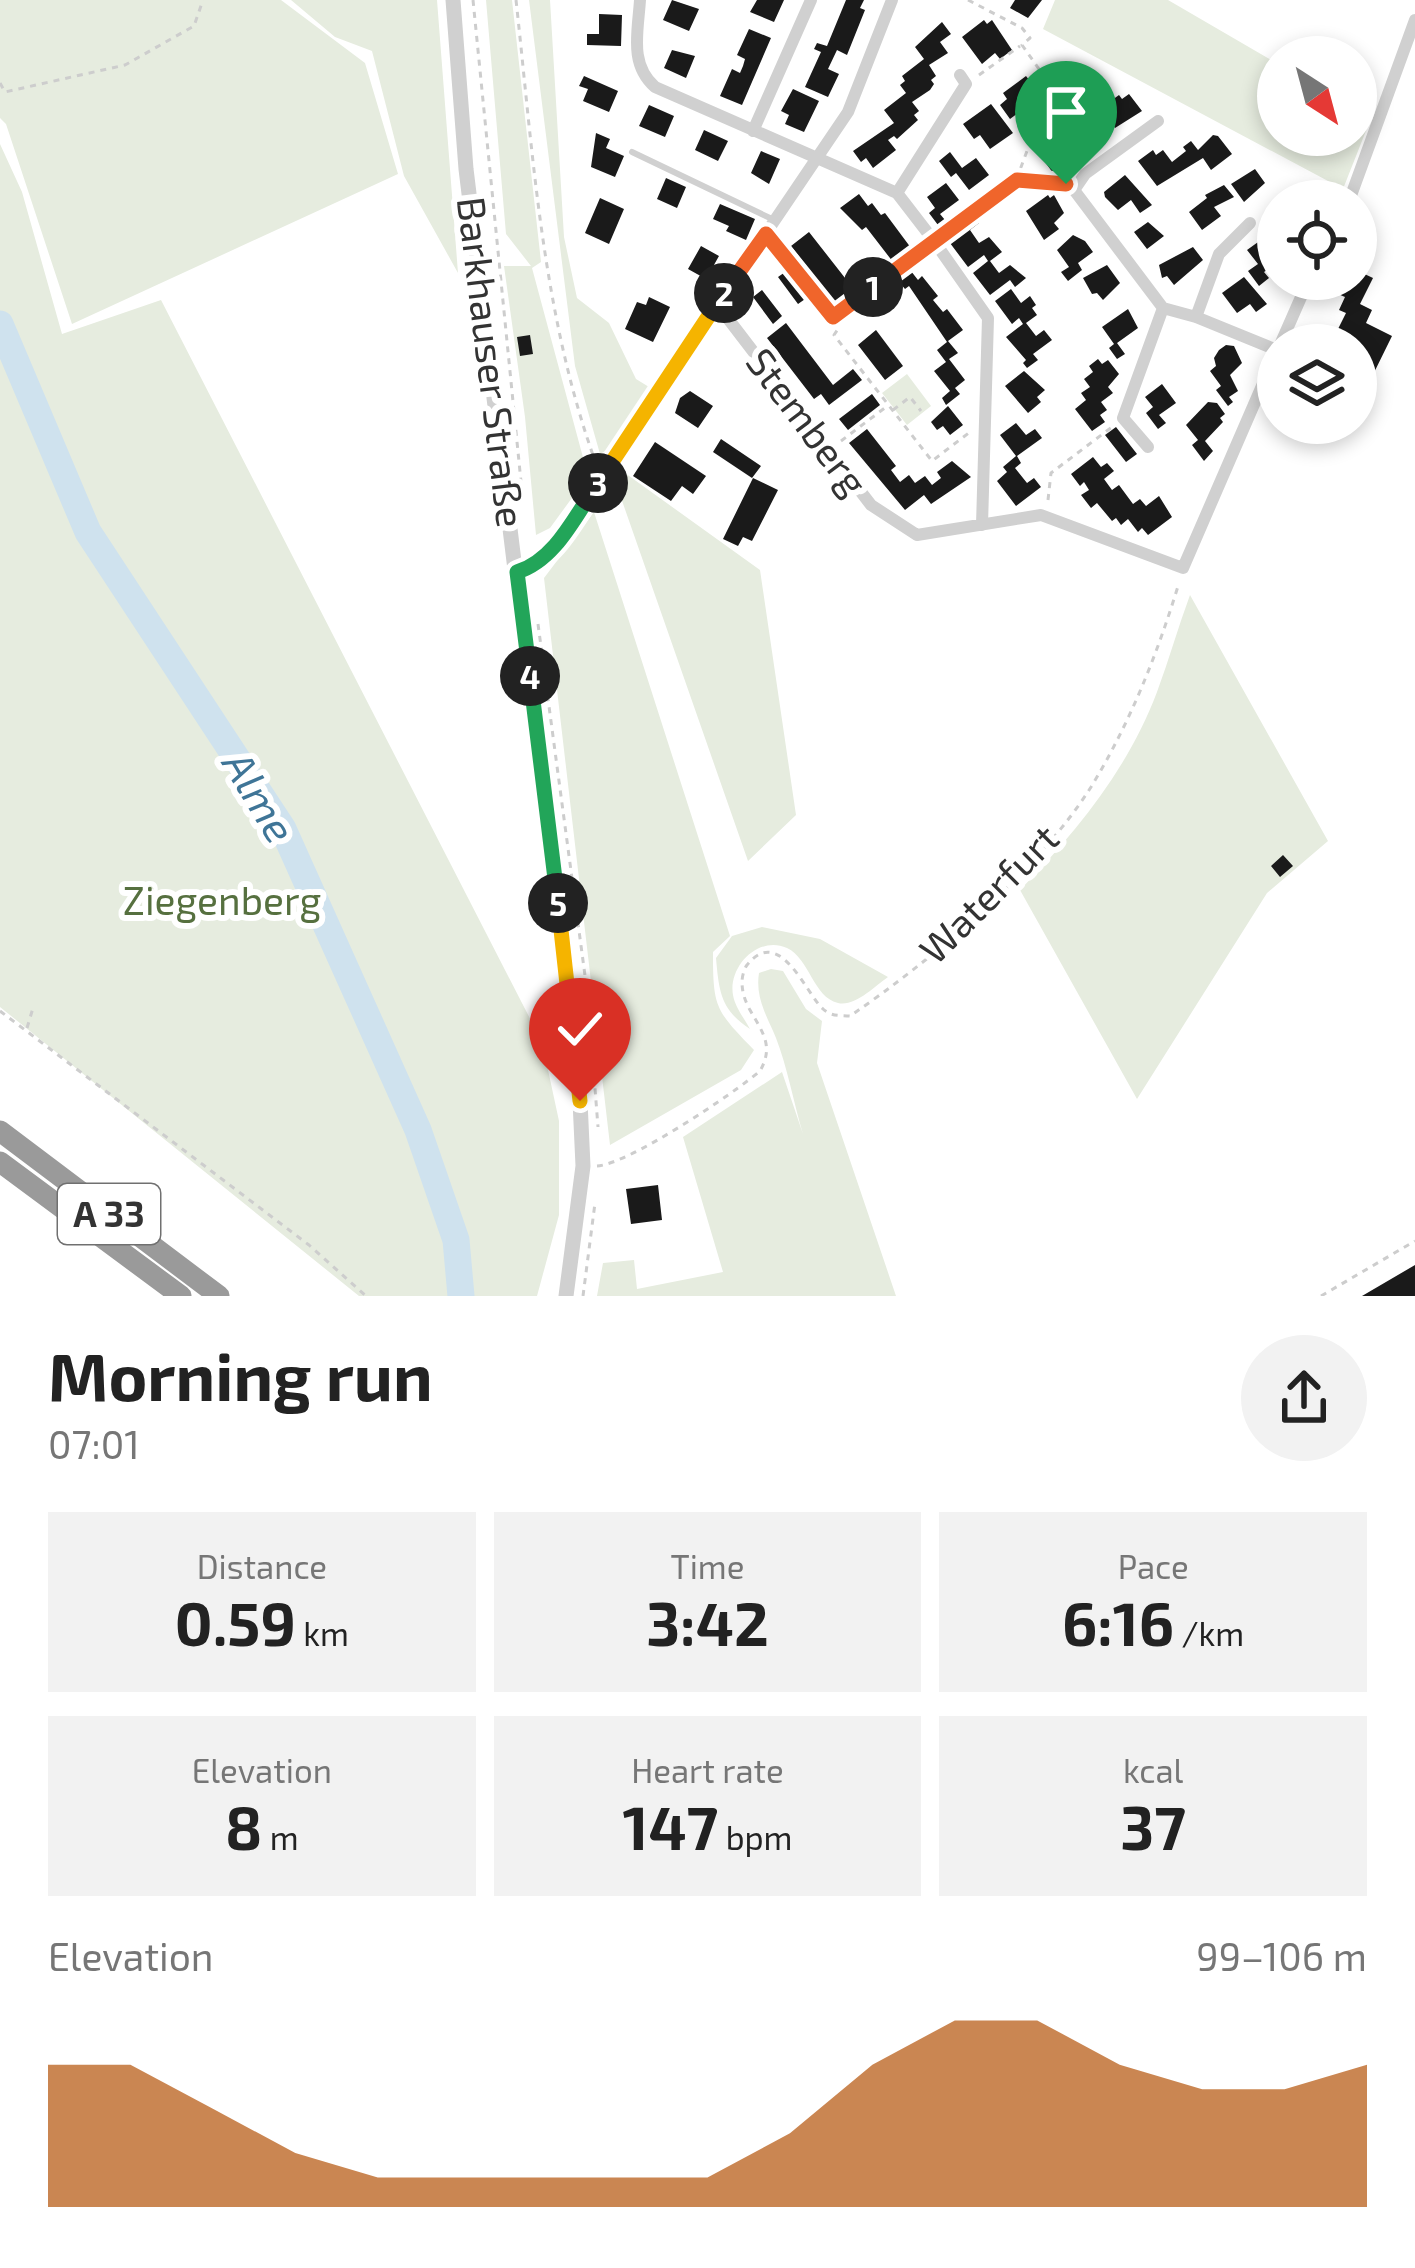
<!DOCTYPE html>
<html lang="en">
<head>
<meta charset="utf-8">
<style>
  body { margin:0; font-family:"Exo 2",sans-serif; background:#f2f2f2; color:#222; height:100vh; display:flex; flex-direction:column; font-size:45px; white-space:nowrap }
  * { box-sizing:border-box; margin:0 }
  p { font-size:39px; color:#767676 }
  .icon { flex:none; width:66px; height:66px; fill:none; stroke:currentColor; stroke-width:2; stroke-linecap:round; stroke-linejoin:round }
  .map { position:relative; height:1296px; overflow:hidden }
  .panel { display:flex; flex-direction:column; background:#fff; flex:1 }
  .panel>* { flex:none }
  .needle { width:78px; rotate:144deg }
  .controls { position:absolute; left:1257px; top:36px; display:grid; gap:24px }
  .controls a { display:grid; place-items:center; width:120px; height:120px; border-radius:50%; background:#fff; box-shadow:0 6px 18px #0003; font-size:60px }
  .pin { position:absolute; display:grid; place-items:center; width:102px; height:102px; color:#fff; margin:-123px -51px; border-radius:50% 50% 50% 0; rotate:-45deg; box-shadow:0 0 12px #0007 }
  .pin .icon { rotate:45deg }
  .km { position:absolute; width:60px; height:60px; margin:-30px; border-radius:50%; background:#222; color:#fff; font-size:33px; line-height:60px; text-align:center }
  .round { display:grid; place-items:center; flex:none; width:126px; height:126px; border-radius:63px; background:#f2f2f2 }
  .headline { display:flex; align-items:center; justify-content:space-between; height:204px; padding:0 48px }
  h1 { font-size:66px; font-weight:700; line-height:90px }
  .stats { display:grid; grid-template-columns:repeat(3,1fr); gap:18px; height:204px; padding:12px 48px }
  .stats div { display:grid; align-content:center; border-radius:0px; background:#f2f2f2; text-align:center }
  .stats b { font-size:60px; font-weight:700 }
  .stats small { font-size:33px; font-weight:400 }
  .stats p { font-size:33px }
  .chart { height:336px; padding:24px 48px }
  .chart p { display:flex; justify-content:space-between }
  .chart svg { width:100%; height:216px; margin-top:12px; fill:#b45309; opacity:.7 }
  .map>svg:first-child { display:block }
</style>
</head>
<body>
<div class="map">
<svg width="1415" height="1296" viewBox="0 0 1415 1296">
  <rect width="100%" height="100%" fill="#fff"/>
  <path fill="#e6ecdf" d="M0,0H281L365,63L398,174L72,324L6,124L0,118Z
    M291,0H437L458,273L404,176L372,51L335,37Z
    M486,0H512L541,262L532,268L588,476L550,528L536,535L525,417L504,266H531L506,234Z
    M529,0H550L564,237L577,298L609,323L636,379L649,387L609,449L600,454L575,366Z
    M1055,0H1168L1278,64V135H1356V110L1371,118L1343,189L1043,29Z
    M0,144L22,192L62,334L161,300L542,1042L559,1121V1215L537,1296H359L0,1007Z
    M907,374L931,406L907,425L882,393Z
    M618,468L760,570L796,815L748,861L613,475Z
    M594,512L730,936L713,952C713,1007 715,1010 754,1050L741,1070L610,1145L544,578Z
    M1190,595L1328,841L1267,893L1137,1099L1020,890C1077,831 1128,769 1157,692C1169,660 1178,627 1190,595Z
    M762,927L820,939L888,977C875,986 855,1007 838,1003C813,997 810,959 787,948C758,935 728,967 733,995C735,1007 744,1018 750,1029C721,1010 719,992 716,958L732,936Z
    M771,969L783,971L806,1009L822,1021L817,1063L896,1296H597L603,1263L634,1260L637,1289L723,1272L683,1137L782,1072L803,1134C794,1104 787,1066 776,1038C767,1016 755,998 759,973Z"/>
  <g fill="none" stroke-linecap="round" stroke-linejoin="round">
    <path stroke="#cfe2ee" stroke-width="27" d="M0,324L88,532L283,829L418,1130L456,1240L461,1296"/>
  </g>
  <path fill="#1a1a1a" d="M672,0L699,9L689,31L663,20Z
    M757,0H784L774,22L750,12Z
    M846,0H864L860,8L865,10L847,55L837,50L828,69L839,74L828,97L805,87L821,52L814,49L817,43L827,46Z
    M1015,0H1042L1028,18L1010,8Z
    M599,14L622,15L621,46L587,45V34H599Z
    M984,20L987,24L992,20L1012,50L1000,59L995,53L982,64L962,37Z
    M942,22L951,34L940,42L948,53L929,65L936,76L931,80L934,84L930,90L912,102L919,111L914,115L918,120L897,139L894,136L888,140L896,150L873,168L866,158L861,162L853,151L894,123L884,110L906,93L900,85L905,81L902,76L924,59L915,47Z
    M749,29L771,38L742,105L720,96L732,69L740,73L743,66L745,59L737,55Z
    M672,50L695,56L686,78L664,68Z
    M584,76L618,91L609,112L583,101L588,89L579,86Z
    M1026,76L1036,89L1030,93L1035,100L1010,119L1000,105L1007,99L1003,93Z
    M793,89L819,101L804,132L785,124L789,115L781,111Z
    M1129,94L1142,111L1115,128L1104,113L1111,107L1108,103L1119,95L1122,99Z
    M991,104L1013,133L990,149L980,135L974,139L963,124Z
    M649,105L674,116L665,137L639,126Z
    M1100,119L1110,133L1093,146L1081,130Z
    M704,130L728,141L718,161L695,150Z
    M596,133L610,139L606,148L624,156L615,177L591,167Z
    M1213,135L1218,136L1232,154L1211,170L1203,158L1157,186L1138,161L1153,150L1156,155L1163,150L1172,162L1186,151L1183,147L1191,141L1198,150Z
    M1062,138L1075,156L1067,161L1069,164L1053,173L1040,155Z
    M761,151L780,159L769,184L751,173Z
    M950,152L962,168L976,158L989,175L969,190L956,173L951,177L939,161Z
    M1255,169L1265,183L1244,202L1231,184Z
    M1125,175L1152,205L1140,213L1131,200L1118,210L1105,197L1104,192Z
    M666,178L686,187L677,208L657,199Z
    M946,183L959,200L940,214L945,220L938,225L929,213L935,208L927,197Z
    M1224,185L1234,197L1214,207L1221,216L1202,230L1189,212L1207,198L1205,195Z
    M1300,186L1312,201H1280L1290,190Z
    M859,194L868,206L872,203L881,215L885,213L911,248L893,262L866,227L862,230L840,208Z
    M1048,195L1050,198L1054,195L1064,213L1054,223L1059,229L1044,240L1026,211Z
    M600,198L624,209L609,244L585,233Z
    M720,204L755,219L746,240L726,231L729,226L713,219Z
    M973,215L979,223L970,230L979,243L989,237L1002,252L990,261L999,273L1010,265L1026,278L1015,287L1010,280L990,295L973,273L988,261L984,255L968,267L950,243L964,232L960,226Z
    M1148,222L1164,236L1147,249L1134,232Z
    M809,232L856,292L837,306L791,246Z
    M1272,232L1278,241V267L1275,264L1264,272L1269,278L1259,286L1248,271L1258,264L1247,250Z
    M1073,235L1085,241L1093,252L1078,263L1082,270L1068,281L1061,272L1069,267L1057,250Z
    M701,246L719,256L706,279L688,269Z
    M1193,247L1203,260L1174,285L1167,276L1162,278L1159,265Z
    M1107,265L1120,283L1103,300L1097,293L1092,294L1083,278Z
    M907,266L918,280L922,276L938,296L933,300L943,312L947,309L963,330L948,341L958,353L949,359L965,380L955,388L960,394L946,405L942,398L950,391L934,371L946,362L937,350L947,342L909,286L905,289L894,276Z
    M788,270L808,297L798,304L778,277Z
    M1356,270L1373,278L1360,304L1372,310L1366,323L1392,336L1362,397L1356,394V345H1330L1346,313L1339,310L1345,297L1338,294L1345,279H1356Z
    M1244,277L1267,304L1256,312L1250,304L1237,313L1222,293Z
    M1011,289L1021,303L1030,296L1036,305L1032,308L1037,315L1026,323L1036,336L1044,330L1052,340L1033,354L1038,360L1027,368L1023,363L1026,360L1006,337L1023,324L1019,318L1012,324L995,301Z
    M762,290L782,316L773,324L753,297Z
    M649,297L670,307L653,342L625,329L637,302L646,305Z
    M1128,309L1138,328L1117,343L1125,354L1117,359L1109,348L1114,344L1102,327Z
    M786,323L833,385L853,369L862,380L829,405L821,394L814,399L767,338Z
    M876,330L903,366L885,380L858,345Z
    M530,335L533,354L520,356L517,337Z
    M1226,345L1234,346L1242,363L1230,375L1238,391L1229,397L1233,402L1228,406L1216,390L1221,386L1210,371L1216,366L1214,358L1219,350Z
    M1098,359L1102,364L1108,360L1119,374L1108,387L1113,393L1101,402L1107,410L1100,415L1105,422L1092,431L1075,409L1086,400L1081,393L1090,387L1084,379L1093,372L1089,366Z
    M1024,371L1045,390L1037,397L1041,402L1028,413L1005,386Z
    M1162,384L1176,403L1159,415L1166,423L1158,429L1146,413L1153,407L1145,397Z
    M690,391L713,406L698,428L675,413L680,398Z
    M872,394L880,405L848,430L839,419Z
    M1208,402L1217,403L1225,414L1220,418L1223,422L1205,441L1213,451L1204,461L1192,445L1198,440L1186,425Z
    M948,406L963,425L950,435L943,426L937,430L931,422Z
    M1016,423L1026,435L1035,429L1042,438L1017,456L1021,463L1015,468L1027,483L1034,478L1041,487L1016,506L997,481L1007,472L1003,467L1016,456L1000,435Z
    M1116,427L1137,454L1126,462L1105,435Z
    M867,429L896,466L891,470L900,482L909,475L915,483L925,476L932,485L941,478L937,472L952,461L971,477L931,504L924,495L905,510L849,443Z
    M721,439L761,466L752,478L713,452Z
    M655,442L706,476L693,494L682,486L671,501L633,476Z
    M1093,457L1101,467L1107,463L1114,471L1104,479L1112,490L1119,485L1133,504L1140,499L1146,506L1159,496L1172,517L1148,535L1142,528L1138,532L1128,519L1121,525L1116,518L1112,521L1097,503L1091,508L1081,495L1089,490L1084,482L1080,486L1071,474Z
    M753,478L778,490L752,541L743,537L738,546L723,539Z
    M1283,855L1293,866L1280,877L1271,866Z
    M658,1185L662,1220L631,1224L626,1189Z
    M1415,1265V1296H1362Z"/>
  <g fill="none" stroke-linecap="round" stroke-linejoin="round">
    <path stroke="#cdcdcd" stroke-width="3" stroke-dasharray="6 6" stroke-linecap="butt" d="M473,0L523,502
      M516,0C533,154 542,311 594,458
      M968,0L1022,28L1030,38L1022,45L1051,86L1017,178
      M979,75L1020,46
      M0,83L5,92L125,65L194,26L203,0
      M947,231L1017,180L1064,184
      M774,243L832,315
      M925,248L833,317L840,326L834,335L932,461L970,432
      M893,410L910,397L921,411
      M841,441L886,407
      M1048,500L1051,473L1112,427
      M538,624L588,998L598,1127
      M0,1011L309,1245L366,1296
      M27,1028L33,1008
      M597,1166C629,1164 733,1094 760,1071C774,1046 763,1033 750,1010C745,1001 742,992 742,982C742,977 744,969 747,965C780,924 806,994 823,1009C832,1017 839,1015 850,1016C932,960 1038,871 1091,787C1130,723 1157,655 1179,583
      M583,1296L595,1203
      M1321,1296L1415,1241"/>
    <path stroke="#d0d0d0" stroke-width="6" d="M632,152L772,219"/>
    <path stroke="#d0d0d0" stroke-width="12" d="M640,0C638,32 629,64 655,87L897,193L934,241L988,318L982,525
      M1158,121L1085,174L1074,190L1163,308L1196,317L1277,350
      M753,131L811,0
      M897,193L966,84L960,75
      M1349,201L1415,20
      M716,303L871,505L917,535L1041,515L1183,568L1278,349
      M1196,317L1219,254L1250,223
      M1280,345L1309,279
      M1148,447L1123,418L1163,308
      M517,572L537,564L555,545L848,112L892,0"/>
    <path stroke="#d0d0d0" stroke-width="15" d="M453,0L466,169L580,1101L583,1166L566,1296"/>
    <path stroke="#9a9a9a" stroke-width="21" d="M0,1131L219,1296
      M0,1162L181,1296"/>
  </g>
  <g fill="none" stroke-linecap="round" stroke-linejoin="round">
    <g stroke="#fff" stroke-width="24">
      <path id="split-1" d="M873,287L1017,180L1066,184"/>
    </g>
    <g stroke="#fff" stroke-width="24">
      <path id="split-2" d="M724,293L766,234L833,317L873,287"/>
    </g>
    <g stroke="#fff" stroke-width="24">
      <path id="split-3" d="M598,483L724,293"/>
    </g>
    <g stroke="#fff" stroke-width="24">
      <path id="split-4" d="M530,676L517,572C556,560 576,514 598,483"/>
    </g>
    <g stroke="#fff" stroke-width="24">
      <path id="split-5" d="M530,676L558,903"/>
    </g>
    <g stroke="#fff" stroke-width="24">
      <path id="split-6" d="M558,903L580,1101"/>
    </g>
    <use href="#split-1" stroke="#f0652b" stroke-width="15"/>
    <use href="#split-2" stroke="#f0652b" stroke-width="15"/>
    <use href="#split-3" stroke="#f5b400" stroke-width="15"/>
    <use href="#split-4" stroke="#22a559" stroke-width="15"/>
    <use href="#split-5" stroke="#22a559" stroke-width="15"/>
    <use href="#split-6" stroke="#f5b400" stroke-width="15"/>
  </g>
  <g text-anchor="middle" stroke-width="12" stroke-linejoin="round" paint-order="stroke">
    <rect fill="#fff" stroke="#707070" stroke-width="3" x="58" y="1184" width="102" height="60" rx="9"/>
    <g font-size="36" font-weight="bold" fill="#333">
      <text x="109" y="1227">A 33</text>
    </g>
    <g font-size="39" fill="#333" stroke="#fff">
      <text transform="translate(491 362) rotate(83)" y="14">Barkhauser Straße</text>
      <text transform="translate(807 422) rotate(53)" y="14">Stemberg</text>
      <text transform="translate(989 894) rotate(-45)" y="14">Waterfurt</text>
    </g>
    <g font-size="39" fill="#56703f" stroke="#fff">
      <text x="222" y="915">Ziegenberg</text>
    </g>
    <g font-size="42" font-style="italic" fill="#3f7597" stroke="#fff">
      <text transform="translate(259 797) rotate(59)" y="15">Alme</text>
    </g>
  </g>
</svg>
<div class="controls">
<a><svg class="needle" viewBox="-14 -14 28 28"><path d="M0-13l5 13h-10z" fill="#e53935"/><path d="M0 13l5-13h-10z" fill="#767676"/></svg></a>
<a><svg class="icon" aria-label="locate" viewBox="0 0 24 24"><circle cx="12" cy="12" r="6"/><path d="M12 2v4M12 18v4M2 12h4M18 12h4"/></svg></a>
<a><svg class="icon" aria-label="layers" viewBox="0 0 24 24"><path d="M12 4l9 5-9 5-9-5zM3 14l9 5 9-5"/></svg></a>
</div>
<div class="pin" style="left:1066px;top:184px;background:#1e9e55"><svg class="icon" aria-label="arrive" viewBox="0 0 24 24"><path d="M6 21V4h12l-3 4 3 4H6"/></svg></div>
<div class="pin" style="left:580px;top:1101px;background:#d93025"><svg class="icon" aria-label="check" viewBox="0 0 24 24"><path d="M5 12l5 5 9-10"/></svg></div>
<b class="km" style="left:873px;top:287px">1</b>
<b class="km" style="left:724px;top:293px">2</b>
<b class="km" style="left:598px;top:483px">3</b>
<b class="km" style="left:530px;top:676px">4</b>
<b class="km" style="left:558px;top:903px">5</b>
</div>
<section class="panel">
<div class="headline"><div><h1>Morning run</h1><p>07:01</p></div><a class="round"><svg class="icon" aria-label="share" viewBox="0 0 24 24"><path d="M12 15V3M7 8l5-5 5 5M5 13v7h14v-7"/></svg></a></div>
<div class="stats">
<div><p>Distance</p><b>0.59<small> km</small></b></div>
<div><p>Time</p><b>3:42</b></div>
<div><p>Pace</p><b>6:16<small> /km</small></b></div>
</div>
<div class="stats">
<div><p>Elevation</p><b>8<small> m</small></b></div>
<div><p>Heart rate</p><b>147<small> bpm</small></b></div>
<div><p>kcal</p><b>37</b></div>
</div>
<div class="chart"><p><span>Elevation</span>99–106 m</p>
<svg viewBox="0 0 160 44" preserveAspectRatio="none"><path d="M0 44V15L10 15L20 24L30 33L40 38L50 38L60 38L70 38L80 38L90 29L100 15L110 6L120 6L130 15L140 20L150 20L160 15V44z"/></svg>
</div>
</section>
</body>
</html>
